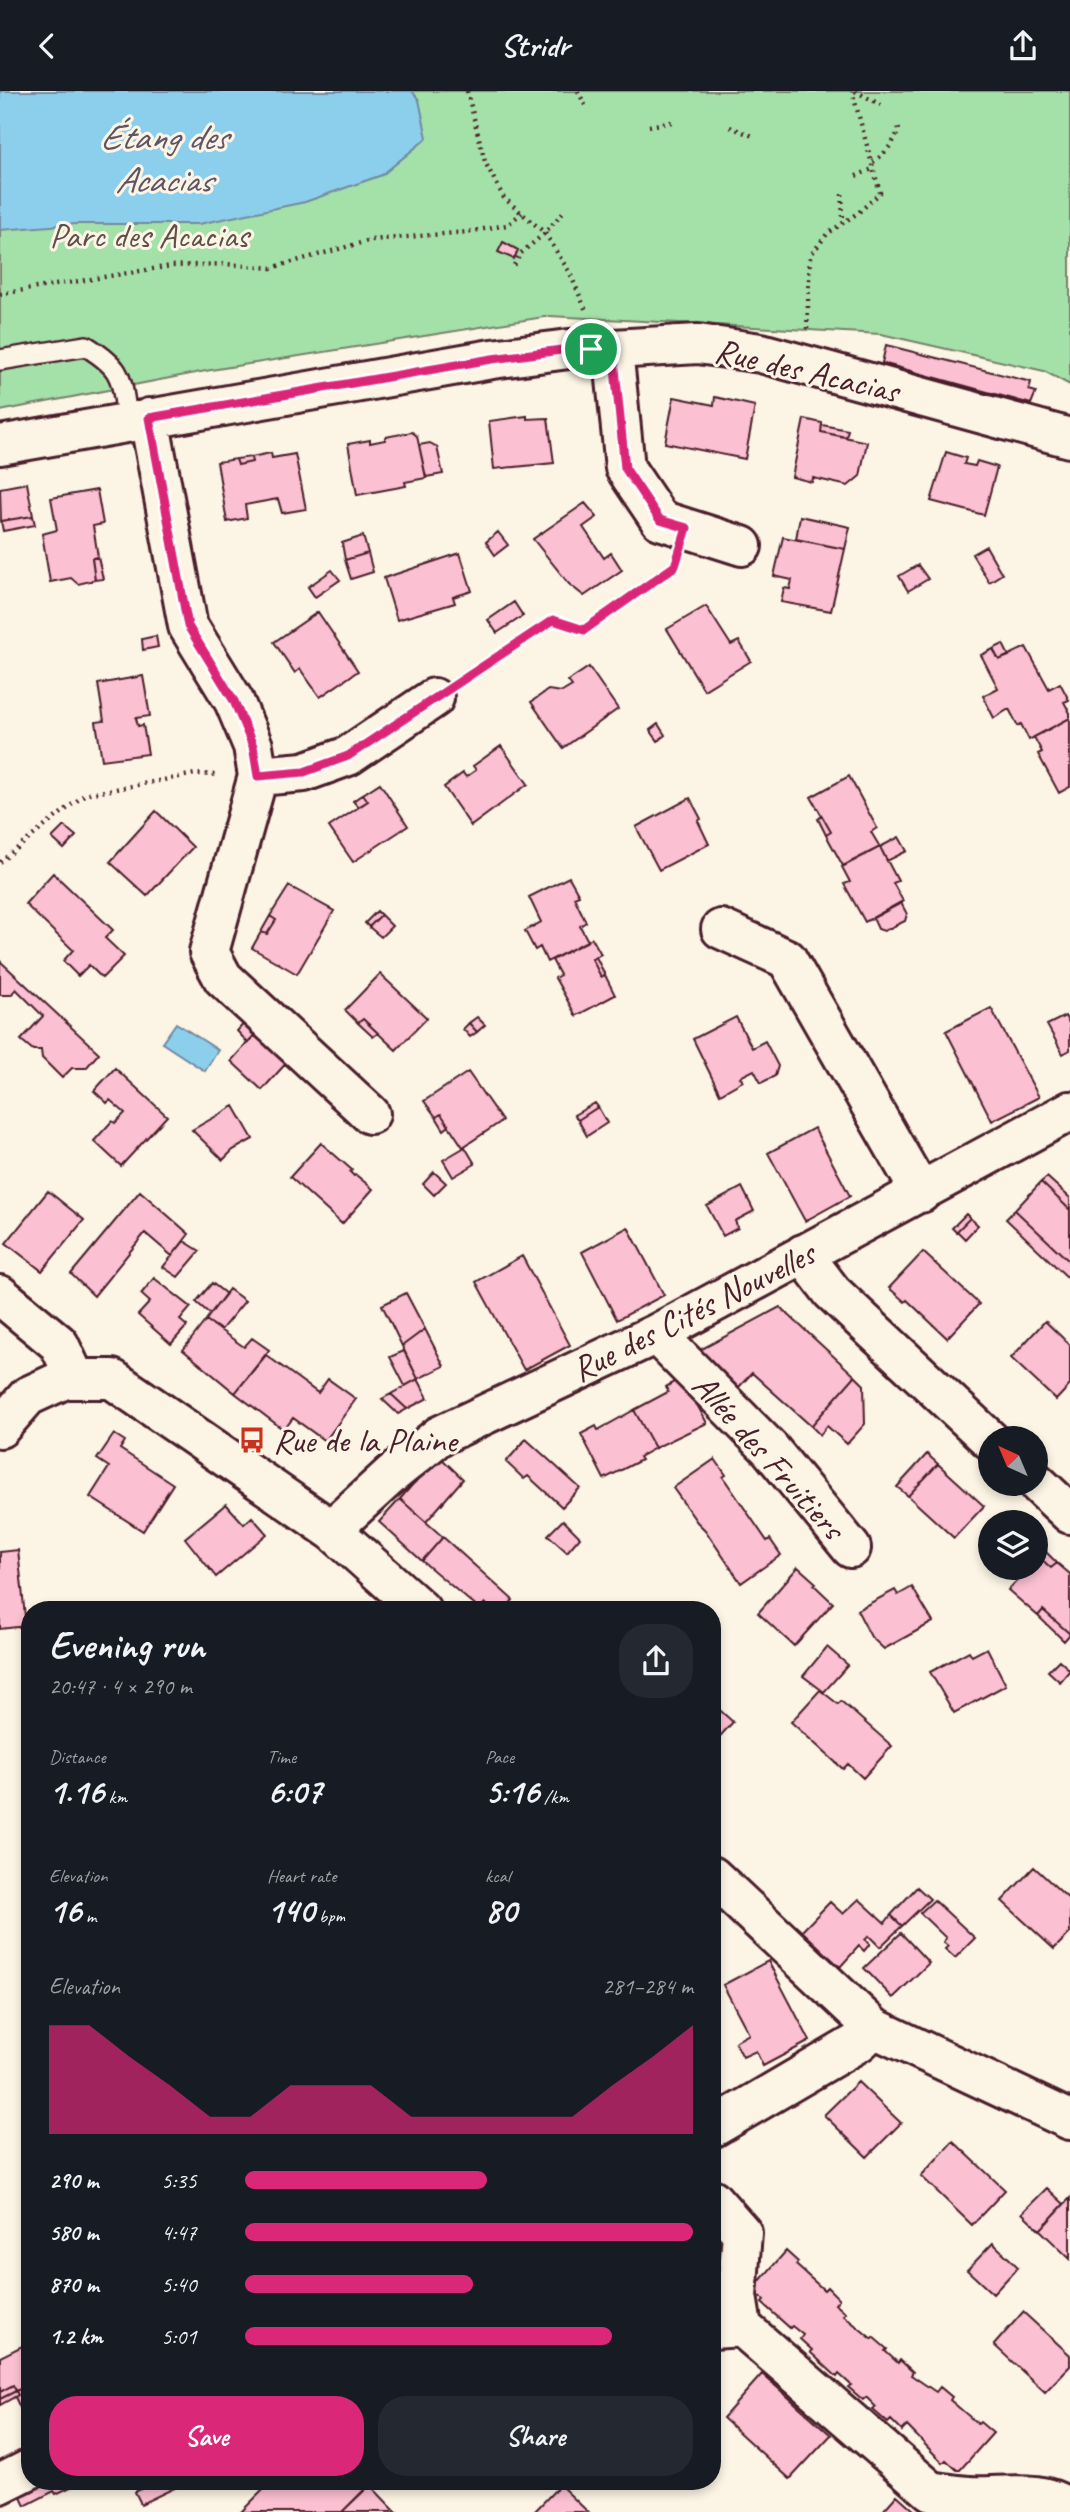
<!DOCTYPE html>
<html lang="en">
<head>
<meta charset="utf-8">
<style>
  body { margin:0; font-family:Caveat,sans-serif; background:#242831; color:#f1f3f6; height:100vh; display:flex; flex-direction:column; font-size:26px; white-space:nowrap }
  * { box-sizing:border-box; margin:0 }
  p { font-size:23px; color:#9ea1a6 }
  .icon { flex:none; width:38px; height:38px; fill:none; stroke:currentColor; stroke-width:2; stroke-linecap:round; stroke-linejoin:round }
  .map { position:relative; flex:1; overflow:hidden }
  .drawer { position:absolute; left:21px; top:1510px; width:700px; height:889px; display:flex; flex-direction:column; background:#171b24; border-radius:28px; box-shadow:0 4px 10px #0003 }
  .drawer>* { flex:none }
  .needle { width:46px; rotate:316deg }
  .controls { position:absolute; left:978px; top:1335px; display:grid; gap:14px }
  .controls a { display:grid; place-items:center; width:70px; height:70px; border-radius:50%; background:#171b24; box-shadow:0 4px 10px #0003; font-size:35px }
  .pin { position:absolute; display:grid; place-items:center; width:60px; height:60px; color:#fff; margin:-30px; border:4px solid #fff; border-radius:50%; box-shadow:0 2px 7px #0007 }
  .round { display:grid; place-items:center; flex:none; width:74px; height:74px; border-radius:28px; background:#242831 }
  .summary { display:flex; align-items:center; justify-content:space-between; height:119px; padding:0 28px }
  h1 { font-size:38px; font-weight:700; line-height:52px }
  .metrics { display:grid; grid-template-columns:repeat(3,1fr); gap:10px; height:119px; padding:7px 28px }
  .metrics div { display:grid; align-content:center }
  .metrics b { font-size:35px; font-weight:700 }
  .metrics small { font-size:19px; font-weight:400 }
  .metrics p { font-size:19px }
  .chart { height:196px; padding:14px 28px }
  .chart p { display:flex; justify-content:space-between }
  .chart svg { width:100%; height:126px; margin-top:7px; fill:#db2777; opacity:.7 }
  .cta { display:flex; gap:14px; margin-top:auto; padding:14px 28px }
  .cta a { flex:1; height:80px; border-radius:28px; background:#db2777; color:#fff; font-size:28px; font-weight:700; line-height:80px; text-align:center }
  .cta a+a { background:#242831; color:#f1f3f6 }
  ul { padding:0 28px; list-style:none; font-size:23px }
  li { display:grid; grid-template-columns:112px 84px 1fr; align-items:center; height:52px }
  li i { height:18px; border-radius:9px; background:#db2777 }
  header { display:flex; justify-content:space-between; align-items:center; height:91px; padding:0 28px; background:#171b24; font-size:32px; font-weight:700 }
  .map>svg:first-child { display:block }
</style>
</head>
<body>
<header><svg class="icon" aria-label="back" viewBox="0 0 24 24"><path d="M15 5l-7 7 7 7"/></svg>Stridr<svg class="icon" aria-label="share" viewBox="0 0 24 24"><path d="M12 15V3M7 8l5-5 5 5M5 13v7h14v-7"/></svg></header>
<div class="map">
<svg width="1070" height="2421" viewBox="0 0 1070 2421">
  <rect width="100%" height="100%" fill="#fcf5e5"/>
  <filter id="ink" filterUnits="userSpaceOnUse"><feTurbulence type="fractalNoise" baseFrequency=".0143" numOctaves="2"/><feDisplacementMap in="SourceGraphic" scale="14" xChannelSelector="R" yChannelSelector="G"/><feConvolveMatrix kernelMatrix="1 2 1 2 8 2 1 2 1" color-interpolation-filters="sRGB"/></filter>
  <g filter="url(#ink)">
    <path fill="#a4e1a8" stroke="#77806a" stroke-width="2" d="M0,0H1070V294L1044,280L881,243L550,225L211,279L0,320Z"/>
    <path fill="#8ccfed" stroke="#72899f" stroke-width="2" d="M0,0H412L419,9L427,47L382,84L305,111L199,133H76L0,139Z
      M176,932L218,959L205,980L162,952Z"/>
    <path fill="#fbc0d1" stroke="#4a1f2b" stroke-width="2" d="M503,151L518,159L514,168L498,161Z
      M886,254L1031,291L1029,299L1036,301L1031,313L882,272Z
      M674,306L714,314L715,306L755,315L745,368L665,352Z
      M527,325V328L548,327L554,372L494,378L489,330Z
      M804,328L822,332L821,341L867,351L860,385L848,395L813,387L812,391L792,386Z
      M822,334L848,339L846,346L821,341Z
      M412,341L417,345L426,387L405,391L406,395L357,404L348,353L370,349V352L385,349V346Z
      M430,352L437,356L443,383L426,386L419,354Z
      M946,361L966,367L964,373L975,375L977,370L997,376L984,424L931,410Z
      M271,362L272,367L295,363L306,418L282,422L278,408L245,414L247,427L227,431L217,371L236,368L238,374L252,371L251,366Z
      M251,366L252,371L238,374L236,368Z
      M27,392L33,425L1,430L0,397Z
      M97,399L103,433L93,435L98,466L92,467L95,489L78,493L71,487L50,491L42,443L57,439L51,407Z
      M585,412L597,426L583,436L604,467L611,462L622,479L584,505L569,493L533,448Z
      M33,425L35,434L3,440L1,430Z
      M800,425L850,436L845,458L796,448Z
      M498,441L508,454L495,464L486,451Z
      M363,445L368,462L345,469L342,452Z
      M783,446L845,458L831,520L781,511L784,497L790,498L792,489L774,485Z
      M986,455L1002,483L989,491L972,463Z
      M368,462L373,481L351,488L345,469Z
      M460,462L472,500L453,506L455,512L397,529L384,487Z
      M98,466L103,488L95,489L92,467Z
      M918,474L928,488L908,500L899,485Z
      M332,479L340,489L315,506L308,496Z
      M514,511L523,525L497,542L488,529Z
      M706,515L731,554L739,550L751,570L704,599L667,538Z
      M318,521L358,580L320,606L300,578L295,582L274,551Z
      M156,545L158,556L143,559L142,548Z
      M1003,553L1009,565L999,569L993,558Z
      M1026,556L1049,598L1060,592L1069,609L1064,611L1070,622V627L1029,649L1021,633L1018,635L1009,618L994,627L983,605L998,597L981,564L993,558L999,569Z
      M589,576L618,618L563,657L531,611L548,599L562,601L572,595L568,590Z
      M143,585L150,625L136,627L138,635L143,634L148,663L102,669L96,631L104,630L98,593Z
      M1070,627V696L1059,702L1038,663L1042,661L1034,646Z
      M658,633L665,644L658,650L650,639Z
      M501,655L528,693L471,735L444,696L463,682L466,686L476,679L473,675Z
      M849,685L877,737L871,741L880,756L843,775L826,744L831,741L811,706Z
      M380,692L408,735L353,771L329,736L368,710L363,703Z
      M363,703L368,710L358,716L353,710Z
      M690,707L701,728L698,730L709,753L659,779L636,736Z
      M156,720L193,756L147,805L110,771Z
      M822,725L831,741L826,744L818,728Z
      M64,735L76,745L64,758L52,747Z
      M899,746L907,760L887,770L880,756Z
      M880,756L898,790L893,792L903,810L865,831L844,793L850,791L842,776Z
      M53,782L113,839L105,847L124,865L102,887L89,874L78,885L63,870L73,859L25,813Z
      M569,786L579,804L574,806L586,831L580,835L588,850L547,871L540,856L535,859L525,840L541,831L529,806Z
      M289,795L334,820L297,883L252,857L261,841L267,843L276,829L270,825Z
      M901,812L907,823L905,830L884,840L878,838L873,827Z
      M377,820L381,824L369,836L365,832Z
      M381,824L392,835L381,846L369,836Z
      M270,825L276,829L267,843L261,841Z
      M592,847L601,863L592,868L601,886L605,884L615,904L576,925L555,887L560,884L552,869Z
      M596,866L605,884L601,886L592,868Z
      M0,870L99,962L86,977H72L62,987L42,967L41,959H33L21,949L43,925L16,898L11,904H0Z
      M380,883L427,927L396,959L363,928L358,932L345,919Z
      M991,917L1039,1006L992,1030L946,940Z
      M1065,925L1070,934V959L1063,963L1047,934Z
      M477,926L485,934L477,941L469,932Z
      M736,926L752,957L765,950L778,975L775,985L761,992L754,979L740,986L743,990L720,1003L693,948Z
      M363,928L378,942L373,946L358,932Z
      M247,929L258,940L248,952L237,940Z
      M469,932L477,941L470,946L463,938Z
      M258,940L289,969L262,999L231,970Z
      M115,977L167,1025L121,1075L94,1050L112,1030L115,1032L125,1022L110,1009L107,1012L94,1000Z
      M468,981L502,1030L463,1056L441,1023L436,1026L424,1010Z
      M595,1012L598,1016L578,1029L574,1024Z
      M234,1015L253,1048L233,1059L223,1069L192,1039Z
      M598,1016L607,1032L587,1045L578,1029Z
      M441,1023L449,1035L444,1039L436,1026Z
      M814,1037L850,1105L805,1130L768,1062Z
      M321,1052L352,1079L350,1081L354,1085L356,1084L373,1098L342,1133L290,1086Z
      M465,1056L475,1073L453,1086L443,1069Z
      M434,1081L446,1092L434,1104L423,1093Z
      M1047,1086L1070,1107V1119L1041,1091Z
      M1041,1091L1070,1119V1171L1015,1119Z
      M742,1096L754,1120L735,1130L738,1137L723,1145L707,1115Z
      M48,1100L84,1129L42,1180L6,1152Z
      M140,1100L189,1143L172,1165L145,1142L94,1205L71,1183Z
      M1015,1119L1070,1171V1189L1006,1128Z
      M966,1123L970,1127L956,1141L952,1137Z
      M970,1127L978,1134L965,1148L957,1140Z
      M628,1136L664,1204L617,1229L582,1161Z
      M184,1150L200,1160L178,1186L163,1176Z
      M923,1161L979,1213L947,1247L907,1209L905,1211L889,1197Z
      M522,1165L570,1254L524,1279L476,1191Z
      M154,1187L191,1216L180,1229L187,1235L171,1253L138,1224L150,1211L141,1203Z
      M212,1192L226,1203L210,1223L196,1211Z
      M229,1198L245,1210L221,1239L206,1229Z
      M406,1202L425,1238L402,1255L382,1214Z
      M780,1216L855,1285L811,1335L752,1282L738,1297L698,1260Z
      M206,1229L244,1256L252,1247L269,1259L235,1302L183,1259Z
      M1045,1230L1070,1254V1294L1056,1309L1011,1267Z
      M425,1238L444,1275L418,1288L402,1255Z
      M404,1260L418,1288L405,1295L390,1266Z
      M266,1264L318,1302L328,1288L356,1308L325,1350L293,1327L284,1339L235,1302Z
      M855,1285L864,1294L865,1333L847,1353L827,1335L820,1344L811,1335Z
      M682,1286L707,1332L655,1357L634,1319L668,1301L666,1296Z
      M418,1288L428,1307L407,1318L391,1303Z
      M391,1303L407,1318L398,1323L382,1308Z
      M634,1319L655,1357L639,1366L641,1369L604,1388L581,1343L596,1335L598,1339Z
      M114,1343L125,1350L120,1358L173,1393L143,1440L90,1406L109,1376L97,1368Z
      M526,1348L580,1397L562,1416L528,1385L524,1388L506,1371Z
      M927,1363L938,1373L908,1405L897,1396Z
      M440,1366L463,1388L426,1431L400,1408L433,1370Z
      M715,1368L726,1384L723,1386L767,1450L770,1448L781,1464L741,1492L705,1439L697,1431L673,1397Z
      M938,1373L984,1415L954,1447L908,1405Z
      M400,1408L443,1446L422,1470L379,1431Z
      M226,1413L244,1433L252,1426L267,1443L216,1486L185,1447Z
      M563,1429L580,1446L567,1461L548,1444Z
      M443,1446L513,1509L504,1519H492L485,1512L479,1518L422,1470Z
      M18,1459L26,1535L0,1538V1461Z
      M1045,1460L1057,1472L1051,1477L1039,1466Z
      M1039,1466L1051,1477L1057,1472L1070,1483V1543L1043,1519L1038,1525L1008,1499L1029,1477H1036V1470Z
      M798,1476L816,1492L814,1494L833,1512L794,1555L758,1522Z
      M912,1496L933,1531L884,1558L871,1546L857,1519L895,1499L898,1504Z
      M1043,1519L1070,1543L1064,1550L1038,1525Z
      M827,1556L848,1574L824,1601L803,1585Z
      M987,1557L1006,1594L954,1622L930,1581L969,1560L972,1565Z
      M1059,1569L1070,1579L1060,1591L1048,1580Z
      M820,1599L838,1613L841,1610L892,1655L863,1687L848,1673L843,1678L791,1631Z
      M712,1612L733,1631L712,1654Z
      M1034,1776L1070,1809V1842L1054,1858L1002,1810Z
      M917,1796L930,1808L902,1835L891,1824Z
      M859,1808L885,1832L891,1824L902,1835L880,1856L869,1845L865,1849L870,1853L864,1860L859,1855L840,1876L802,1840L830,1811L843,1823Z
      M934,1809L975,1847L955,1867L945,1858L948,1855L943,1851L946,1847L920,1822Z
      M901,1842L929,1872L893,1907L864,1877Z
      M768,1870L810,1950L763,1975L756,1960L743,1966L735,1951L749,1943L723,1894Z
      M858,1991L901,2032L867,2066L824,2024Z
      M953,2050L1005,2099L972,2134L921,2085Z
      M1047,2097L1064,2113L1040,2139L1022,2122Z
      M1070,2107V2168L1040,2139Z
      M993,2152L1018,2176L993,2203L967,2179Z
      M786,2160L798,2171L796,2174L824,2199L827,2196L839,2208L835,2213L846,2222L843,2224L872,2248L873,2246L887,2258L885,2260L898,2272L900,2269L913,2281L911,2284L936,2301L940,2296L952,2306L950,2309L978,2333L980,2331L993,2342L960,2379H957L946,2369L943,2372L907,2335L902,2340L891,2329L888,2332L873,2319L876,2316L866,2306L863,2309L848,2296L851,2294L839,2283L837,2286L810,2261L812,2259L800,2248L803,2244L792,2235L790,2237L762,2212L764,2209L752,2199Z
      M1023,2221L1070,2264V2275L1045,2301L994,2254Z
      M30,2251V2293L16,2300L13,2294L0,2301V2266Z
      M762,2283L831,2344L790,2388L723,2327Z
      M30,2293V2336H29L15,2306L18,2304L16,2300Z
      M13,2294L16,2300L0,2308V2301Z
      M16,2300L18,2304L0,2314V2308Z
      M30,2390H74L75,2394L56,2403L54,2400L25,2415L14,2392Z
      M156,2390H177L181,2394L141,2413L135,2401Z
      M272,2390H373L342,2421H241Z
      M370,2394L396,2421H342Z
      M560,2394L588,2421H534Z
      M897,2404L916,2421H882Z"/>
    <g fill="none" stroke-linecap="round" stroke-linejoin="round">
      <g stroke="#4a1f2b" stroke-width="24">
        <path id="service" d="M0,269L86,255C126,280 120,287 128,331"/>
      </g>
      <g stroke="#4a1f2b" stroke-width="44">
        <path id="minor" d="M613,258L625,377L660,429L742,455
          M149,327L188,535L234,610L253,655L258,685L209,861L223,887L370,1023
          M0,354L492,268L569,258H613L698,253L761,262L1070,347
          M258,685L304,681L348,665L434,607
          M721,838L787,868L921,1102
          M803,1163L832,1201L990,1349
          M0,1204L59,1253L75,1287
          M656,1243L770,1358L851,1457
          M0,1337L28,1305L65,1288H112L333,1440L421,1519
          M1036,1391L1070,1423
          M333,1440L345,1426L392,1383L439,1345L656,1243L1070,1020
          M712,1785L874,1937L1070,2029
          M712,2037L859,1951L874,1937
          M712,2108L742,2142L737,2205L742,2236
          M712,2238L742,2236L931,2400C944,2402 956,2404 969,2405C1001,2407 1044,2396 1070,2419
          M0,2393L30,2378"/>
      </g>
      <path stroke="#4a1f2b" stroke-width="4.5" stroke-dasharray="2 5" stroke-linecap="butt" d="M467,0L485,71L504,107L545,142L570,182L587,222
        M578,0L587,18
        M855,0L881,14
        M649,35L672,31
        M730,36L753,45
        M873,71C884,64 897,49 899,36
        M856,85L875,77
        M842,103L843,130
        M514,174L521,162L545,142L563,121
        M0,203L171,175L226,173L271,177L371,149L467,141L507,134L522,122
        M807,238L810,165L827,143L859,121L880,102L852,0
        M465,587L553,529L584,539L675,475L676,471
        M0,771L84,704L195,683L219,684"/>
      <use href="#service" stroke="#fcf5e5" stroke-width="19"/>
      <use href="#minor" stroke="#fcf5e5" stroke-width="38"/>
    </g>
  </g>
  <g fill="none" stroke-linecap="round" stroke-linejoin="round" filter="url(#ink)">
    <g stroke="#fff" stroke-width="14">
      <path id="route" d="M569,258H613L625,377L660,429L687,437L675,475L584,539L553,529L348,665L304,681L258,685L253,655L234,610L188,535L149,327L492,268Z"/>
    </g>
    <use href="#route" stroke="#db2777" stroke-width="9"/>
  </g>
  <defs>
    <g id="bus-bare" transform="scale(2.1)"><path d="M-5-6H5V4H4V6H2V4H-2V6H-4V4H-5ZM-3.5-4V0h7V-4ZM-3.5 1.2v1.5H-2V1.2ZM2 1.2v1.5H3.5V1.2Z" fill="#c8321e" stroke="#fcf5e5" stroke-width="2.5" paint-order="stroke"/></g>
  </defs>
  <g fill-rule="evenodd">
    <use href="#bus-bare" x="252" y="1349"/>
  </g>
  <g text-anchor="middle" stroke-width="6" stroke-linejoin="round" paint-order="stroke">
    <g font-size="35" fill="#60504a" stroke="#fcf5e5">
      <text x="149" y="156">Parc des Acacias</text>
    </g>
    <g font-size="35" fill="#4a1f2b" stroke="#fcf5e5">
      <text transform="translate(807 279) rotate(13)" y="12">Rue des Acacias</text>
      <text transform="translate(693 1220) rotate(-27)" y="12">Rue des Cités Nouvelles</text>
      <text transform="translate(769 1365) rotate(48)" y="12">Allée des Fruitiers</text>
    </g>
    <g font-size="35" fill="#4a1f2b" stroke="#fcf5e5" text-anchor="start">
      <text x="273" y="1361">Rue de la Plaine</text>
    </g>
    <g font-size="37" font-style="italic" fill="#5e5465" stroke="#fcf5e5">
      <text x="163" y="58">Étang des<tspan x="163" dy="43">Acacias</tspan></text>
    </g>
  </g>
</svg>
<div class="controls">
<a><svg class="needle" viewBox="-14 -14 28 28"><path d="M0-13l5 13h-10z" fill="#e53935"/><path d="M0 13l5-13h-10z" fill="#9ea1a6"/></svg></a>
<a><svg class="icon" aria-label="layers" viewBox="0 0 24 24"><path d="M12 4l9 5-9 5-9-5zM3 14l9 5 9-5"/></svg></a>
</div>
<div class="pin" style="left:591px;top:258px;background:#1e9e55"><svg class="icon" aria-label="arrive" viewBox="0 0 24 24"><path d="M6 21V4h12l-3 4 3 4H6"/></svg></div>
<section class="drawer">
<div class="summary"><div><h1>Evening run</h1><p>20:47 · 4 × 290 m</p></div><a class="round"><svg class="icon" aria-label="share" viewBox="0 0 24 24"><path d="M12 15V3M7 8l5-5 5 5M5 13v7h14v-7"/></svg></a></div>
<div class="metrics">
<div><p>Distance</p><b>1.16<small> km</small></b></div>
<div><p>Time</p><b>6:07</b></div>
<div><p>Pace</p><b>5:16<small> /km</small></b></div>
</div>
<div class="metrics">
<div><p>Elevation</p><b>16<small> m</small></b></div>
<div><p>Heart rate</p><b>140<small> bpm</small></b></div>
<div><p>kcal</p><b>80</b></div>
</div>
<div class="chart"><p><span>Elevation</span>281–284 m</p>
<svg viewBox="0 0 160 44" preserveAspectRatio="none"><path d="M0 44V6L10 6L20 17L30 27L40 38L50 38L60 27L70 27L80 27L90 38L100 38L110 38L120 38L130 38L140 27L150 17L160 6V44z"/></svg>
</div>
<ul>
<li><b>290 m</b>5:35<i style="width:54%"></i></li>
<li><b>580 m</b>4:47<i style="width:100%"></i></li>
<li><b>870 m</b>5:40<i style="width:51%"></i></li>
<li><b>1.2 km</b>5:01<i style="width:82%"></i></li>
</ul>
<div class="cta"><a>Save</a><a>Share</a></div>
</section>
</div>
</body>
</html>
